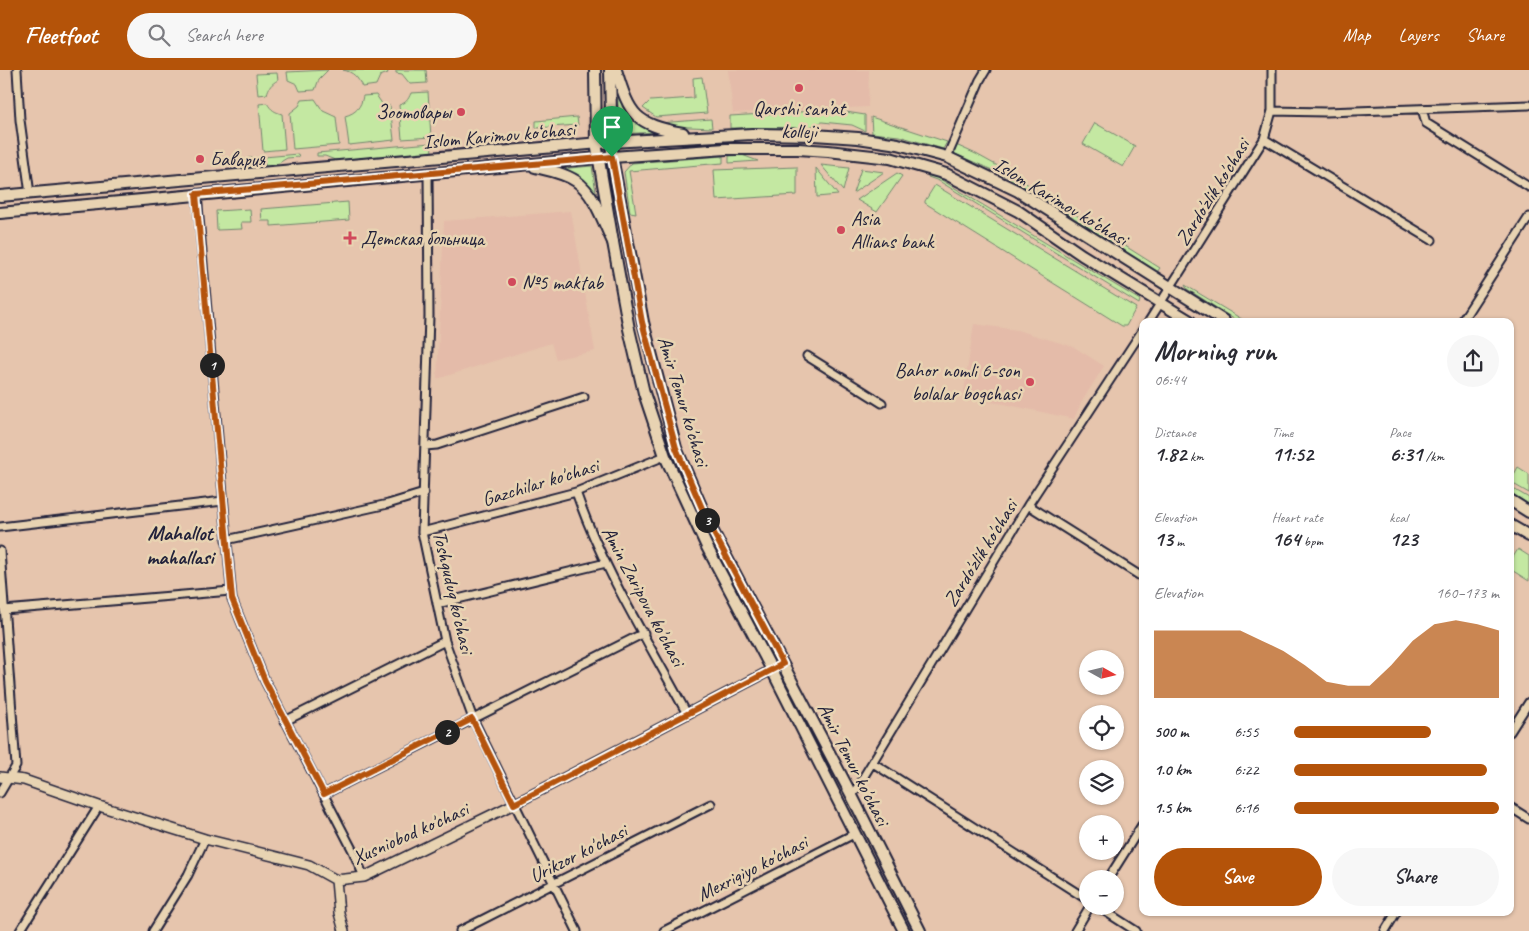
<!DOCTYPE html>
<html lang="en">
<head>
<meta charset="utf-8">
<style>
  body { margin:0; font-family:Caveat,sans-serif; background:#f7f7f7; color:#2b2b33; height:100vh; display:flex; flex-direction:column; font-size:19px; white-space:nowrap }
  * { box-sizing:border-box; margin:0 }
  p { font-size:16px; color:#7c7c81 }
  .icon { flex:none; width:28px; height:28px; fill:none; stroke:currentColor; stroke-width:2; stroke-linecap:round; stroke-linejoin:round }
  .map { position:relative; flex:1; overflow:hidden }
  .panel { position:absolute; left:1139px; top:248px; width:375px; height:598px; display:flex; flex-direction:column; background:#fff; border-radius:10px; box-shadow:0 1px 4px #0004 }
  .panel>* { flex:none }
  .needle { width:32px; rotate:98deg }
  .buttons { position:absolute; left:1079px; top:580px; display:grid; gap:10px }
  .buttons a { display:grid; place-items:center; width:45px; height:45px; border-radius:50%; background:#fff; box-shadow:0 1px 4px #0004; font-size:25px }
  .pin { position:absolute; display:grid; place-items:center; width:42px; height:42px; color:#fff; margin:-51px -21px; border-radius:50% 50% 50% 0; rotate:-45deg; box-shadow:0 0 5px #0007 }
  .pin .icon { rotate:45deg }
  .km { position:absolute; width:25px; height:25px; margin:-12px; border-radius:50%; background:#222; color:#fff; font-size:14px; line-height:25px; text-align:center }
  .round { display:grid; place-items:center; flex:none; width:52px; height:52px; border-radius:26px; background:#f7f7f7 }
  .headline { display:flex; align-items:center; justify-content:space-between; height:85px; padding:0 15px }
  h1 { font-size:28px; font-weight:700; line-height:38px }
  .metrics { display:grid; grid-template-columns:repeat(3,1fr); gap:8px; height:85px; padding:5px 15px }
  .metrics div { display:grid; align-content:center }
  .metrics b { font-size:21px; font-weight:700 }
  .metrics small { font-size:14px; font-weight:400 }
  .metrics p { font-size:14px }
  .chart { height:140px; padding:10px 15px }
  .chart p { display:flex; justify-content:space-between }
  .chart svg { width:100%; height:90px; margin-top:5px; fill:#b45309; opacity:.7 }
  .cta { display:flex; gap:10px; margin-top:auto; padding:10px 15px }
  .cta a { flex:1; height:58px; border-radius:30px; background:#b45309; color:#fff; font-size:20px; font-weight:700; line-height:58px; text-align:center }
  .cta a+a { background:#f7f7f7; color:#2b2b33 }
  ul { padding:0 15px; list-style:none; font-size:16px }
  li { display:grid; grid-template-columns:80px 60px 1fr; align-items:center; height:38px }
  li i { height:12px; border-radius:6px; background:#b45309 }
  header { display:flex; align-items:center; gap:30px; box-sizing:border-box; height:70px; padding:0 25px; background:#b45309; color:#fff }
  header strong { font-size:24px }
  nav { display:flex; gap:28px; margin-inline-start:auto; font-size:18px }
  .search { width:350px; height:45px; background:#f7f7f7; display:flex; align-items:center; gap:12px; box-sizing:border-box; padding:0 18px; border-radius:28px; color:#7c7c81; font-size:19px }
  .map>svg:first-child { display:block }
</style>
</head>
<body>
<header>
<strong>Fleetfoot</strong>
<div class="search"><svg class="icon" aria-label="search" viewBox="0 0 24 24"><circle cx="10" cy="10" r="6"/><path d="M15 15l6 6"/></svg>Search here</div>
<nav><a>Map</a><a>Layers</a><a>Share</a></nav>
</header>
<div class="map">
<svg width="1529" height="861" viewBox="0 0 1529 861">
  <rect width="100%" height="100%" fill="#e6c5ad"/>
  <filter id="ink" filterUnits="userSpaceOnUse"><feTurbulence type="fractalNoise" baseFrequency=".02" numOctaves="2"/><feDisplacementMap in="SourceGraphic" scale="10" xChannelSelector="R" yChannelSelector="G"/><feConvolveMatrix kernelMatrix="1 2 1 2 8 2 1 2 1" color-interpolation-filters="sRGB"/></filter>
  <g filter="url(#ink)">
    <path fill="#e4bba9" d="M728,0H869L868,37L733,43Z
      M571,141L595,281L556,289L551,273L437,309L444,151Z
      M974,254L1017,260L1074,277L1104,296L1081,333L1074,349L1004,334L963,328Z"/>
    <path fill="#c4e8a2" stroke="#73856e" d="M328,0L319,9L315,20L300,21L297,14L288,10L287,2Z
      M343,0H387L388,3L380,6L376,15L362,17C358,7 353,2 343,0Z
      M396,0H426L427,13L410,14L402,4L396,3Z
      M277,3L278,10C271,14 269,17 267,24L258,25L256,4Z
      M702,7L707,43L656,47L643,38L650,31L694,28L693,8Z
      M618,21C626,45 635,53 659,62L618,64Z
      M428,22L431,67L402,69L399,35C406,33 408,30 411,23Z
      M376,25L383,35L390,36L394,70L349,75L345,46C356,43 361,37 363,26Z
      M315,29L323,41L336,47L339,75L293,79L290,43L299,36L302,30Z
      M267,33C271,40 275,42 282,44L285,79L263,81L259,34Z
      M833,40L865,45V61L852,55L822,52L807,58H730V46Z
      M577,47L578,55L536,58V51Z
      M871,47L947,72L943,79L899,66L872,63Z
      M711,49L712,58L669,56L659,53Z
      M1095,53L1135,76L1123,97L1083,74Z
      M431,73L432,82L335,90L325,86H317V83Z
      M956,75L976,84L1005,100L1160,198L1157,202L1051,133L1006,106L953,83Z
      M298,84L299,87L287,88L274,96H265L264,87Z
      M742,85L758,91L729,93V86Z
      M723,86V93L629,101L636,143L630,142L624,102L632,93Z
      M248,88H259V96L248,97Z
      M821,95L849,98L843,121Z
      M592,96L597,129C585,112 579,105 559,99Z
      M797,97V125L716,130L714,100Z
      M816,98L838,125L817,127Z
      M861,99L884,102L853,123Z
      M897,103L902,106L877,142L857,130Z
      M929,104L940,109L1140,230L1139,234L939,111L928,107Z
      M935,115L1136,238L1126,256H1122L925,133V131Z
      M348,132L349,150L271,156V151H262L261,139Z
      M250,139L251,152H241L242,159L217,160L216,141Z
      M1185,215L1245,251H1237L1187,219Z
      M1518,397L1529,404V423L1510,412Z
      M1510,417L1529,428V435L1510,423Z
      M1518,479L1529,486V511L1510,499V492Z"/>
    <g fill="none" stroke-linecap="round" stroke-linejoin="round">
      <g stroke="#22223b" stroke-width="11">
        <path id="minor" d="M17,0L20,50L30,124
          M1422,39L1426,53L1529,117
          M1272,41L1326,42L1529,35
          M1264,69L1432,170
          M947,87L980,10L986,0
          M428,103L429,246L422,462L445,571L473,649L577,861
          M197,124L232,529L265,611L353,781L364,807
          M1149,251L1264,69L1272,41V0
          M1462,251L1529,147
          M807,286L882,333
          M425,376L437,375L584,327
          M576,422C603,500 648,571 687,644
          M1028,435L1142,507
          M0,457L223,431
          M422,462L576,422L665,386
          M226,470L388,434L424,423
          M0,481L16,696L0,723
          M437,534L606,493
          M4,540L231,521
          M285,651L445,571
          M1510,662L1529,632
          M873,693L1088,830
          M324,724L644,563
          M852,726L1028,435L1142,261
          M1510,737L1529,749
          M1108,809L1142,755
          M1097,836L1136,861
          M20,861L99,736
          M153,861L188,805L205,769
          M460,861L711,734
          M664,861L854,764
          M1075,861L1090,836
          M1385,861L1397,841"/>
      </g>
      <g stroke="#22223b" stroke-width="12">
        <path id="tertiary" d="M0,707L24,710L99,736L205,769L309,795L336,810L364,807L514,734L783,594
          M336,810L339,843L344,861"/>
      </g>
      <g stroke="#22223b" stroke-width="14">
        <path id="secondary" d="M595,0L596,73L613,172L629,259L644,323L665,386L707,477L772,600L904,861
          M610,0L612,87L643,252L676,378L708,452L852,726L920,861"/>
      </g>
      <g stroke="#22223b" stroke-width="14">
        <path id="primary" d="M616,0C630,46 635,54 683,63
          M535,97C548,100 564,103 576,111C595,124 603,152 613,172
          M0,126L611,72L752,64L814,65L858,68L898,74L947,87L1018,121L1224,251
          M0,143L598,88L726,79H798L828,81L890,88L946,104L1018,141L1082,185L1190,251
          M1510,430L1529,442
          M1510,455L1529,466"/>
      </g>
      <use href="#minor" stroke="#e8d3b2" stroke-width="7"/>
      <use href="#tertiary" stroke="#e8d3b2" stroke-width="9"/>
      <use href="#secondary" stroke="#e8d3b2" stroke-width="10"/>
      <use href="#primary" stroke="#e8d3b2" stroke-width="10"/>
    </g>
  </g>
  <g fill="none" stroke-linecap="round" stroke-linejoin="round" filter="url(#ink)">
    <g stroke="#fff" stroke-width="10">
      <path id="route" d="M612,87L642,252L676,378L708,452L783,594L514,734L472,649L324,724L265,611L232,529L196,124Z"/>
    </g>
    <use href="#route" stroke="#b45309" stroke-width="6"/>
  </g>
  <g fill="#d1495b" stroke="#e8d3b2" stroke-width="2">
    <circle cx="799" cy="18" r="5"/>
    <circle cx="461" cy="42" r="5"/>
    <circle cx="200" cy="89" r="5"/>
    <circle cx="841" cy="160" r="5"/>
    <path d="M347.5 160.5h5v5h5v5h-5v5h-5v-5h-5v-5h5z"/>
    <circle cx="512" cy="212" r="5"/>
    <circle cx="1030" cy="312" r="5"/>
  </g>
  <g text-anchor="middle" stroke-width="5" stroke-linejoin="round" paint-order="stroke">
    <g font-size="20" fill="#22223b" stroke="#e8d3b2" text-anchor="start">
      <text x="799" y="45" text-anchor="middle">Qarshi san’at<tspan x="799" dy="23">kolleji</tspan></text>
      <text x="451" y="49" text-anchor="end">Зоотовары</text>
      <text x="210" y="96">Бавария</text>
      <text x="851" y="155">Asia<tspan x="851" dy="23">Allians bank</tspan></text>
      <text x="361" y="175">Детская больница</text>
      <text x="522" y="219">№5 maktab</text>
      <text x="1020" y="307" text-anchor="end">Bahor nomli 6-son<tspan x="1020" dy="23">bolalar bogchasi</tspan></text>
    </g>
    <g font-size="20" fill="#22223b" stroke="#e8d3b2">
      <text transform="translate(499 65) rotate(-5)" y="7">Islom Karimov ko‘chasi</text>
      <text transform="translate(1212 122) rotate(-58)" y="7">Zardo'zlik ko'chasi</text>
      <text transform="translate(1061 131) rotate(31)" y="7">Islom Karimov ko‘chasi</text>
      <text transform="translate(684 331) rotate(73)" y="7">Amir Temur ko'chasi</text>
      <text transform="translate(540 412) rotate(-17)" y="7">Gazchilar ko'chasi</text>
      <text transform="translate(980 483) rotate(-58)" y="7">Zardo'zlik ko'chasi</text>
      <text transform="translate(454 522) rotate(77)" y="7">Toshquduq ko'chasi</text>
      <text transform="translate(644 526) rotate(62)" y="7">Amin Zaripova ko'chasi</text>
      <text transform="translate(854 694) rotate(63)" y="7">Amir Temur ko'chasi</text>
      <text transform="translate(410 763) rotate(-24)" y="7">Xusniobod ko'chasi</text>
      <text transform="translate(578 783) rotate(-27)" y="7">Urikzor ko'chasi</text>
      <text transform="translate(752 798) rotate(-27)" y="7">Mexrigiyo ko'chasi</text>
    </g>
    <g font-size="21" font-weight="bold" fill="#22223b" stroke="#e8d3b2">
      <text x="180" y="470">Mahallot<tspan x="180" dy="24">mahallasi</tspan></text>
    </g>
  </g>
</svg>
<div class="buttons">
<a><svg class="needle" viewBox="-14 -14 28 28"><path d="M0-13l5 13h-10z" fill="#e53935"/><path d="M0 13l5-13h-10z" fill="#7c7c81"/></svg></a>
<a><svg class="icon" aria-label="locate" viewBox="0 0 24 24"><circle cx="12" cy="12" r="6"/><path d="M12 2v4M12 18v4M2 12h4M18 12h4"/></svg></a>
<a><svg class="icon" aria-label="layers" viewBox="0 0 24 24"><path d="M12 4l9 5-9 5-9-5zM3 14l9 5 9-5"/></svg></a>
<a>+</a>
<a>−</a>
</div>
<div class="pin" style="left:612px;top:87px;background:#1e9e55"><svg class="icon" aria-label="arrive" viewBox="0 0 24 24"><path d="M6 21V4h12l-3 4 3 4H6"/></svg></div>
<b class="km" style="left:212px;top:295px">1</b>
<b class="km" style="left:447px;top:662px">2</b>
<b class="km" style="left:707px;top:450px">3</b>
<section class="panel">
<div class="headline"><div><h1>Morning run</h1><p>06:44</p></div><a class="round"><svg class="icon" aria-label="share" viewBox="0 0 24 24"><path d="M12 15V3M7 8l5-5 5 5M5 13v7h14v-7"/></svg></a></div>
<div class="metrics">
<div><p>Distance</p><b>1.82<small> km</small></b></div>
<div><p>Time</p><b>11:52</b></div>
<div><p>Pace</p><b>6:31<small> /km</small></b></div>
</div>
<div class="metrics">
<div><p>Elevation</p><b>13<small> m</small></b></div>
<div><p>Heart rate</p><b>164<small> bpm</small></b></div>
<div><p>kcal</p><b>123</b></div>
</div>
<div class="chart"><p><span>Elevation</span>160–173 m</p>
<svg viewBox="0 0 160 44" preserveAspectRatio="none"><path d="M0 44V11L10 11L20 11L30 11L40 11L50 16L60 21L70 28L80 36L90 38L100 38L110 28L120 16L130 8L140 6L150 8L160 11V44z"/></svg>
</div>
<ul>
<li><b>500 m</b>6:55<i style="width:67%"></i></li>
<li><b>1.0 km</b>6:22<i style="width:94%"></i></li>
<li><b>1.5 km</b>6:16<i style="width:100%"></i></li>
</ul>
<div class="cta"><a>Save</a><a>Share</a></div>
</section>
</div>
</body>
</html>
